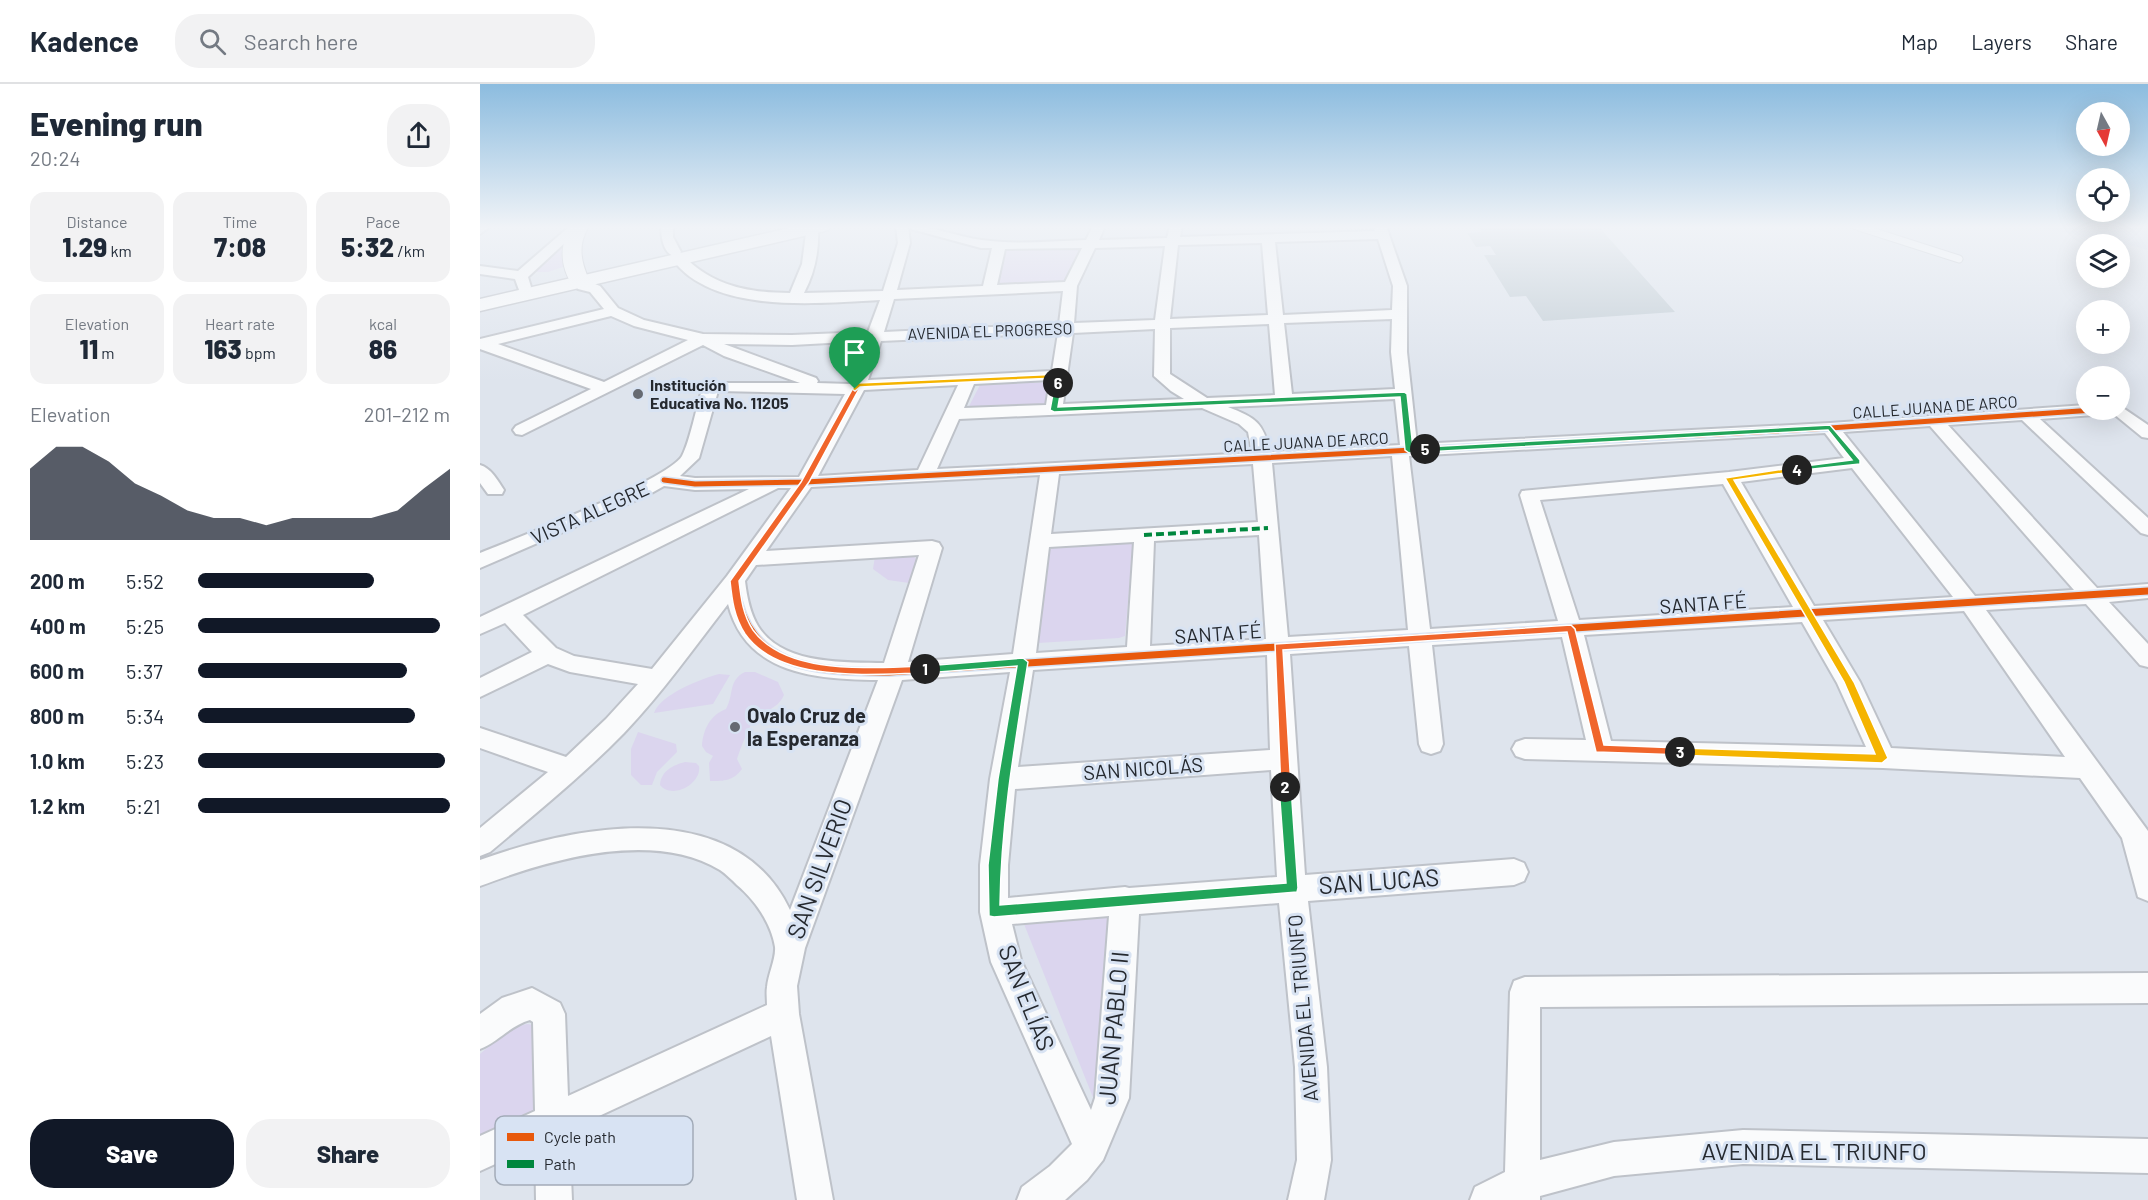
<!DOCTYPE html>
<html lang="en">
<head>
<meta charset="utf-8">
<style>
  body { margin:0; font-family:Barlow,sans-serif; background:#f2f2f3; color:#1f2937; height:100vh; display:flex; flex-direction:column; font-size:22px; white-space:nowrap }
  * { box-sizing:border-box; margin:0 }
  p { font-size:20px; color:#747a83 }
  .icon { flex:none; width:33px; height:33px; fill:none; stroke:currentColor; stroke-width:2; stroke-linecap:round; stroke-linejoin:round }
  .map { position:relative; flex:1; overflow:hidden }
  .details { display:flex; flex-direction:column; background:#fff; width:480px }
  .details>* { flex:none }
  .needle { width:39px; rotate:172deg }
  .fabs { position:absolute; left:1596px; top:18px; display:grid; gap:12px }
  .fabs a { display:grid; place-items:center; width:54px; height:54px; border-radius:50%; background:#fff; box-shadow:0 6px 24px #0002; font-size:30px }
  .pin { position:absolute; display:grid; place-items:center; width:51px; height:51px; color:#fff; margin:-62px -26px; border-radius:50% 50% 50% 0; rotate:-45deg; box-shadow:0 0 6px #0007 }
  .pin .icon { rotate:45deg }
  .km { position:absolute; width:30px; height:30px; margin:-15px; border-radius:50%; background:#222; color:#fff; font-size:16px; line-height:30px; text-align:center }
  .round { display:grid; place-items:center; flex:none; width:63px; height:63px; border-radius:24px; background:#f2f2f3 }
  .headline { display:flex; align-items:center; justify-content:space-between; height:102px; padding:0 30px }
  h1 { font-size:33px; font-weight:800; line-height:45px }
  .stats { display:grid; grid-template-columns:repeat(3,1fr); gap:9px; height:102px; padding:6px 30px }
  .stats div { display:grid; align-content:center; border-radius:15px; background:#f2f2f3; text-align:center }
  .stats b { font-size:26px; font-weight:800 }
  .stats small { font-size:16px; font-weight:400 }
  .stats p { font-size:16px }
  .chart { height:168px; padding:12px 30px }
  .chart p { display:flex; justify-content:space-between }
  .chart svg { width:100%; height:108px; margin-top:6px; fill:#111827; opacity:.7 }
  .primary-button { display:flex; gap:12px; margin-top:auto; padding:12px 30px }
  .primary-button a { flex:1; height:69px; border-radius:24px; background:#111827; color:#fff; font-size:24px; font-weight:800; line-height:69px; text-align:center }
  .primary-button a+a { background:#f2f2f3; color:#1f2937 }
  ul { padding:0 30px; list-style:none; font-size:20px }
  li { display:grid; grid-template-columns:96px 72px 1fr; align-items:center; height:45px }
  li i { height:15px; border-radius:8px; background:#111827 }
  header { display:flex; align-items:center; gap:36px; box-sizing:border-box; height:84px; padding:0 30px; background:#fff; border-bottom:2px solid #e0e1e3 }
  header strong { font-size:28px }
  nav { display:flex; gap:33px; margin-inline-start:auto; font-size:21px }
  .search { width:420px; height:54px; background:#f2f2f3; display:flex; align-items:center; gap:15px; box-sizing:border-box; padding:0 21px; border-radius:24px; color:#747a83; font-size:22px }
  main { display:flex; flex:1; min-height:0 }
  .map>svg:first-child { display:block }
</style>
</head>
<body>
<header>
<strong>Kadence</strong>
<div class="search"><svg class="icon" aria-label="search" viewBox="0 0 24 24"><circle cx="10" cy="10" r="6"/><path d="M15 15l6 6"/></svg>Search here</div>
<nav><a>Map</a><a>Layers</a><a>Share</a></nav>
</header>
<main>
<section class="details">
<div class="headline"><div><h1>Evening run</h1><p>20:24</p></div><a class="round"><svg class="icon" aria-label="share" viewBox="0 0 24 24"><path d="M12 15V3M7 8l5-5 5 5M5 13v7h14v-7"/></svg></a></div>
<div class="stats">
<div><p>Distance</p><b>1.29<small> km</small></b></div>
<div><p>Time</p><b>7:08</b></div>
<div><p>Pace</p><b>5:32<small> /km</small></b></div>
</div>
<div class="stats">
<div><p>Elevation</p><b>11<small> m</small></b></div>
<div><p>Heart rate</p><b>163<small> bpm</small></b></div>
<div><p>kcal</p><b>86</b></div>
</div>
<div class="chart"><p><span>Elevation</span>201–212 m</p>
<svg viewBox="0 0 160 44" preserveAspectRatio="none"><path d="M0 44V15L10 6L20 6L30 12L40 21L50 26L60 32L70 35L80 35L90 38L100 35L110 35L120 35L130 35L140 32L150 23L160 15V44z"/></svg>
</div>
<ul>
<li><b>200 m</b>5:52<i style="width:70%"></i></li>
<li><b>400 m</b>5:25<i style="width:96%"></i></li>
<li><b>600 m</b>5:37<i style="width:83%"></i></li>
<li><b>800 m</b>5:34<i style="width:86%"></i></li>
<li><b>1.0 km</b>5:23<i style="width:98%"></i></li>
<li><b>1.2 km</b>5:21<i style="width:100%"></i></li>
</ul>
<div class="primary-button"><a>Save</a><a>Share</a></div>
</section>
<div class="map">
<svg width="1668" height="1116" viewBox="0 0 1668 1116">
  <rect width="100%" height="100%" fill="#dee4ed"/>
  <path fill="#d0daeb" d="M1552,142H1668V166L1653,162Z"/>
  <path fill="#dbd5ee" d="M86,158V182L68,188H55Z
    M605,163L589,200L515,204L521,164Z
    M574,298L570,322L487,326L500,301Z
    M648,458L653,460L645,552L639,554L558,559L555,557L568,468L574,463Z
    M431,471L438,476L436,500L408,496L393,485L395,472Z
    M265,588H275L298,598L304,611C298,625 286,625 275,635C269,641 260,666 257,675L262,685C253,697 245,697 230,697L229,679L233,672L226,668L222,662C223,646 230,631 246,625C254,611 248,596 265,588Z
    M239,590L250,591L233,620L174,629C181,610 221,595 239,590Z
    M158,648L196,660L197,668L177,688L172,701H161L151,691V665Z
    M205,678L216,679L219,682C222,700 192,716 180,701C181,687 193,681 205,678Z
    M631,828L616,1021L544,840L549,834Z
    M47,940L54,941L59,1027L0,1059V970L29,945Z"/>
  <path fill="#c2cdd5" d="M997,142H1118L1195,228L1063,237L1046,212L1030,213L1004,171H1016L1010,162L996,163L987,149L1002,148Z"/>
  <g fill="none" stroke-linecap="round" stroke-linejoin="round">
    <g stroke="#bec2c9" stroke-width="9">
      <path id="lane" d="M1376,142L1479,175"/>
    </g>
    <g stroke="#bec2c9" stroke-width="4">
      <path id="street" d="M0,142H11L0,150Z
        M90,142H103L48,193L51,203L49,206H39L35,195L0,190V182L38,187Z
        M181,142H193V153L201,168L199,171L194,172C183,169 181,152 181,142Z
        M327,142H337L338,144C339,167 335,188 324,209L403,207L418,159L416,142H428L430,159L417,206L503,202L512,164H501L431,145L429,142C455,142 477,153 502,156C536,161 572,157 606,156L613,142H625L619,156L687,154L690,142H702L700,153L895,147L894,142H906L927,202V268L937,360L1350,339L1606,321V326H1622L1620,330L1614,331L1560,335L1668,434V451L1661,449L1542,336L1468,341L1617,504L1668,500V514L1629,518L1668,560V583L1660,581L1606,520L1506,526L1668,747V817L1658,813L1642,754L1600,694L1403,684L1045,675L1036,672L1032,665L1036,658L1045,655L1106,656L1082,553L952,561L963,660L960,667L951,670L942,667L939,660L929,562L810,570L825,791L1034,775L1044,779L1048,788L1044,797L1034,801L828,817L847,983L851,1076L844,1116H808L817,1076L815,983L799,819L659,830L649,1014L623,1076L607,1096L585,1116H537L542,1103L570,1082L592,1060L511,878L500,828V781L510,695L530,588L422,596L325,864L317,902L319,930L353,1116H317L291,952L89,1046L92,1116H56L55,1062L0,1087V1052L55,1027L53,938L50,936C31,941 18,958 0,965V930L22,914L52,904L80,919L85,930L88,1012L287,921C287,915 286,909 287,903C288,890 296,875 295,863C291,839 275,816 257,801C252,796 246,790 240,786C172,745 68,776 0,802V776C96,741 255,710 310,826L398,596C336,595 266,591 248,520C214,564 182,609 144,649C102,692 55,730 10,768L0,772V744L68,688L0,664V644L86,673L126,635L158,600L90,588L68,580L0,613V594L52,568L25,539L0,550V533L269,405L215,406L184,402L168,411L0,484V469C34,455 188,396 202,372C210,357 216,324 222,306L228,299H320L244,272L223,261L42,351L36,350L33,346L36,342L111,305L0,265V255L124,225L110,208L98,205L93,198L100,194L120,202L138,224L164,236L223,250L312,251L388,248L400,216C338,219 234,231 192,175L194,172H204C232,202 270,209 310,209L322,180ZM898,155L913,202L912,226L803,231L795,158ZM782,159L788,231L690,235L698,161ZM685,162L675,236L594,239L597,202L615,164ZM602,164L585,198L517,201L525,165ZM583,207L579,240L404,248L414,215ZM131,232L154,242L208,256L124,298L18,260ZM912,235L911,268L915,305L812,310L804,239ZM789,240L795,311L727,314L690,290V244ZM675,245L674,292L691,307L704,315L583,320L593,249ZM578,249L572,287L388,296L401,257ZM385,257L370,300L337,299L338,297L336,294L244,260L312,261ZM570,296L566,321L484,324L494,300ZM478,301L438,386L338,392L384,306ZM238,307L365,310L319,393L215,394L200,392L219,374ZM915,315L920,361L790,368C783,338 776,334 748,323ZM722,324L759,340L768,348L772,369L457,385L479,335ZM1450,342L1594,506L1495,512L1363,348ZM1345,349L1364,374L1249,388L1042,407L1040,411L1078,537L950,545L929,372ZM912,372L928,546L808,553L792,379ZM773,380L778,438L571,450L579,390ZM1372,384L1473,513L1334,522L1261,398ZM560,391L533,570L428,578L462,464L459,459L452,457L286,467L331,403ZM1243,400L1313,523L1099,536L1060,416ZM298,404H311L247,492L172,585L94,572L76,564L43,531ZM779,451L786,555L670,562L674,457ZM654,458L647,563L556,569L569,463ZM439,471L404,579C364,578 302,581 278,542C270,529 267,513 265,497L276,481ZM1484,527L1585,673L1411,664L1380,598L1343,536ZM1322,538L1357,599L1386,663L1131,657L1104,551ZM787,571L790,666L538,683L553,586ZM791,686L797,793L649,804L645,803L528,814V781L535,705ZM629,832L615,1014L611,1026L541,876L532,840Z
        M1640,322L1668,341V354L1662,353L1629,326H1640Z
        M0,381C11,384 18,397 24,406L22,410H8L0,399Z
        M1668,889V919L1060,923V1076L1134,1058L1263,1046L1668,1055V1089L1263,1080L1134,1092L1060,1112V1116H990L995,1103L1025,1088L1030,908L1034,897L1045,893Z"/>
    </g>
    <g stroke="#bec2c9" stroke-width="2">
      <path id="secondary" d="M91,142H109C97,162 101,178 110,198L107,202H93C80,183 79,161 91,142Z"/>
    </g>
    <g stroke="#bec2c9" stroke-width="3">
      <path id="highway" d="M318,142H350L348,146L341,148L0,227V215Z"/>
    </g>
    <use href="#lane" stroke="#fafbfc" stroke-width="7"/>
    <use href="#street" fill="#fafbfc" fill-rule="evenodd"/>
    <use href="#secondary" fill="#fafbfc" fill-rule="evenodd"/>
    <use href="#highway" fill="#fafbfc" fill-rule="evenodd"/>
    <path stroke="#00873e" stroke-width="4" stroke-dasharray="8 4" stroke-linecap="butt" d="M664,451L788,444"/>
    <g stroke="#d8e3f3" stroke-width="8">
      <path id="cycleway-far1" d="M184,396L215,400L325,398L1350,344L1614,326
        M254,497L255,505"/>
    </g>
    <g stroke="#d8e3f3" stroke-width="10">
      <path id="cycleway" d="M255,503C269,588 338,587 409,588L1668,507"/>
    </g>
    <use href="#cycleway-far1" stroke="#e8590c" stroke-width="5"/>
    <use href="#cycleway" stroke="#e8590c" stroke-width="7"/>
  </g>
  <linearGradient id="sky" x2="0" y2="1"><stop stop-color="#8cbcdf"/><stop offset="0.48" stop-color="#f0f3f7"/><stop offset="1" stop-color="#f0f3f7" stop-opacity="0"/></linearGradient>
  <rect width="1668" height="298" fill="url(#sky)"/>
  <path fill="#f0652b" stroke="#fff" stroke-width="1.5" d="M373,304L379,305L329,398L259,497C261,514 263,531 273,546C307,593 394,583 445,582L450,585L445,589C392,590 300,600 265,550C254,533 252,516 250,497L321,398Z"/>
  <path fill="#22a559" stroke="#fff" stroke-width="1.5" d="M543,574L548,578C535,659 521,739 520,821L806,799L799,703L805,699L811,703L818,804L817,808L514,833L509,832L508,781L518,695L537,582L445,589L440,585L445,582Z"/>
  <path fill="#f0652b" stroke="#fff" stroke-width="1.5" d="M1091,541L1095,545L1124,661L1200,664L1205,668L1204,671L1116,668L1087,548L803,566L811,703L809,707H801L795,560Z"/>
  <path fill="#f5b400" stroke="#fff" stroke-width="1.5" d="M1317,383L1321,386L1319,387L1254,396L1374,598L1408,674L1402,679L1196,671L1194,668L1200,664L1395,670L1364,598L1245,394Z"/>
  <path fill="#22a559" stroke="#fff" stroke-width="1.5" d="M1350,341L1380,376V380L1314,387L1313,386L1317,383L1372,376L1348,346L945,368L941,365L945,363Z"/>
  <path fill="#22a559" stroke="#fff" stroke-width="1.5" d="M578,297L582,299L578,323L924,308L927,310L933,364L945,363L949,365L929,369L925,366L920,313L574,328L570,326L575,299Z"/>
  <path fill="#f5b400" stroke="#fff" stroke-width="1.5" d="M582,290V299L578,302L575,299L576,294L380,303L375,307L372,305L378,299Z"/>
  <g fill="#666a72" stroke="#d8e3f3" stroke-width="2">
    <circle cx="158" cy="310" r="6"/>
    <circle cx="255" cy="643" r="6"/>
  </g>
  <g text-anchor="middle" stroke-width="6" stroke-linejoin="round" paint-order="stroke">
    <g font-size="16" fill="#25292f" stroke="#d8e3f3">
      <text transform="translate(510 247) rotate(-2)" y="6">AVENIDA EL PROGRESO</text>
      <text transform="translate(1455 323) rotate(-4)" y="6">CALLE JUANA DE ARCO</text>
      <text transform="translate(826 358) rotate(-3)" y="6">CALLE JUANA DE ARCO</text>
    </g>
    <g font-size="16" font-weight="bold" fill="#25292f" stroke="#d8e3f3" text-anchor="start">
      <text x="170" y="307">Institución<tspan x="170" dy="18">Educativa No. 11205</tspan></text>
    </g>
    <g font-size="20" fill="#25292f" stroke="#d8e3f3">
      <text transform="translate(110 429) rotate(-24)" y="7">VISTA ALEGRE</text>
      <text transform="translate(1223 520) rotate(-4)" y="7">SANTA FÉ</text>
      <text transform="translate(738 550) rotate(-4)" y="7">SANTA FÉ</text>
      <text transform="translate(663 685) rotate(-4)" y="7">SAN NICOLÁS</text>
      <text transform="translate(823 924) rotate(-95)" y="7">AVENIDA EL TRIUNFO</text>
    </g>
    <g font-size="20" font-weight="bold" fill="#25292f" stroke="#d8e3f3" text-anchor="start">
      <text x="267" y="639">Ovalo Cruz de<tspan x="267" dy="23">la Esperanza</tspan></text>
    </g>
    <g font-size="24" fill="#25292f" stroke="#d8e3f3">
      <text transform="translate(340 785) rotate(-70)" y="8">SAN SILVERIO</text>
      <text transform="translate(899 798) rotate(-4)" y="8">SAN LUCAS</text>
      <text transform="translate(546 914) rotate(68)" y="8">SAN ELÍAS</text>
      <text transform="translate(634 944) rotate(-85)" y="8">JUAN PABLO II</text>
      <text x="1334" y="1076">AVENIDA EL TRIUNFO</text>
    </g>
  </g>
  <rect x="15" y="1032" width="198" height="69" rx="9" fill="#d8e3f3" stroke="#a2abb8" stroke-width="1.5"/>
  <rect x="27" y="1049" width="27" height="8" fill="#e8590c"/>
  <rect x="27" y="1076" width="27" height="8" fill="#00873e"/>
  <g font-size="16" fill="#25292f">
    <text x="64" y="1059">Cycle path</text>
    <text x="64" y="1086">Path</text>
  </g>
</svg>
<div class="fabs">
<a><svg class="needle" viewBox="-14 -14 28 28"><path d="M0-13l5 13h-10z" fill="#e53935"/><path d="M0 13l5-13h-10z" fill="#747a83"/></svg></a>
<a><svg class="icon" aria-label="locate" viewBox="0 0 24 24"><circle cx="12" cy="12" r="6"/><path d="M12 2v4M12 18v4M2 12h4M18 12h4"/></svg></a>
<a><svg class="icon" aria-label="layers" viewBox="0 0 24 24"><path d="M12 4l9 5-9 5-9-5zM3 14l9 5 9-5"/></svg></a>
<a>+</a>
<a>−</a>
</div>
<div class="pin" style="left:375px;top:305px;background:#1e9e55"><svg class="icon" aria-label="arrive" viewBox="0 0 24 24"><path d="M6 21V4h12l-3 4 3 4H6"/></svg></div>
<b class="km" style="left:445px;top:585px">1</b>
<b class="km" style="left:805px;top:703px">2</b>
<b class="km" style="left:1200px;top:668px">3</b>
<b class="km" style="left:1317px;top:386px">4</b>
<b class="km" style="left:945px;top:365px">5</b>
<b class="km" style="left:578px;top:299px">6</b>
</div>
</main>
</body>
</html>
